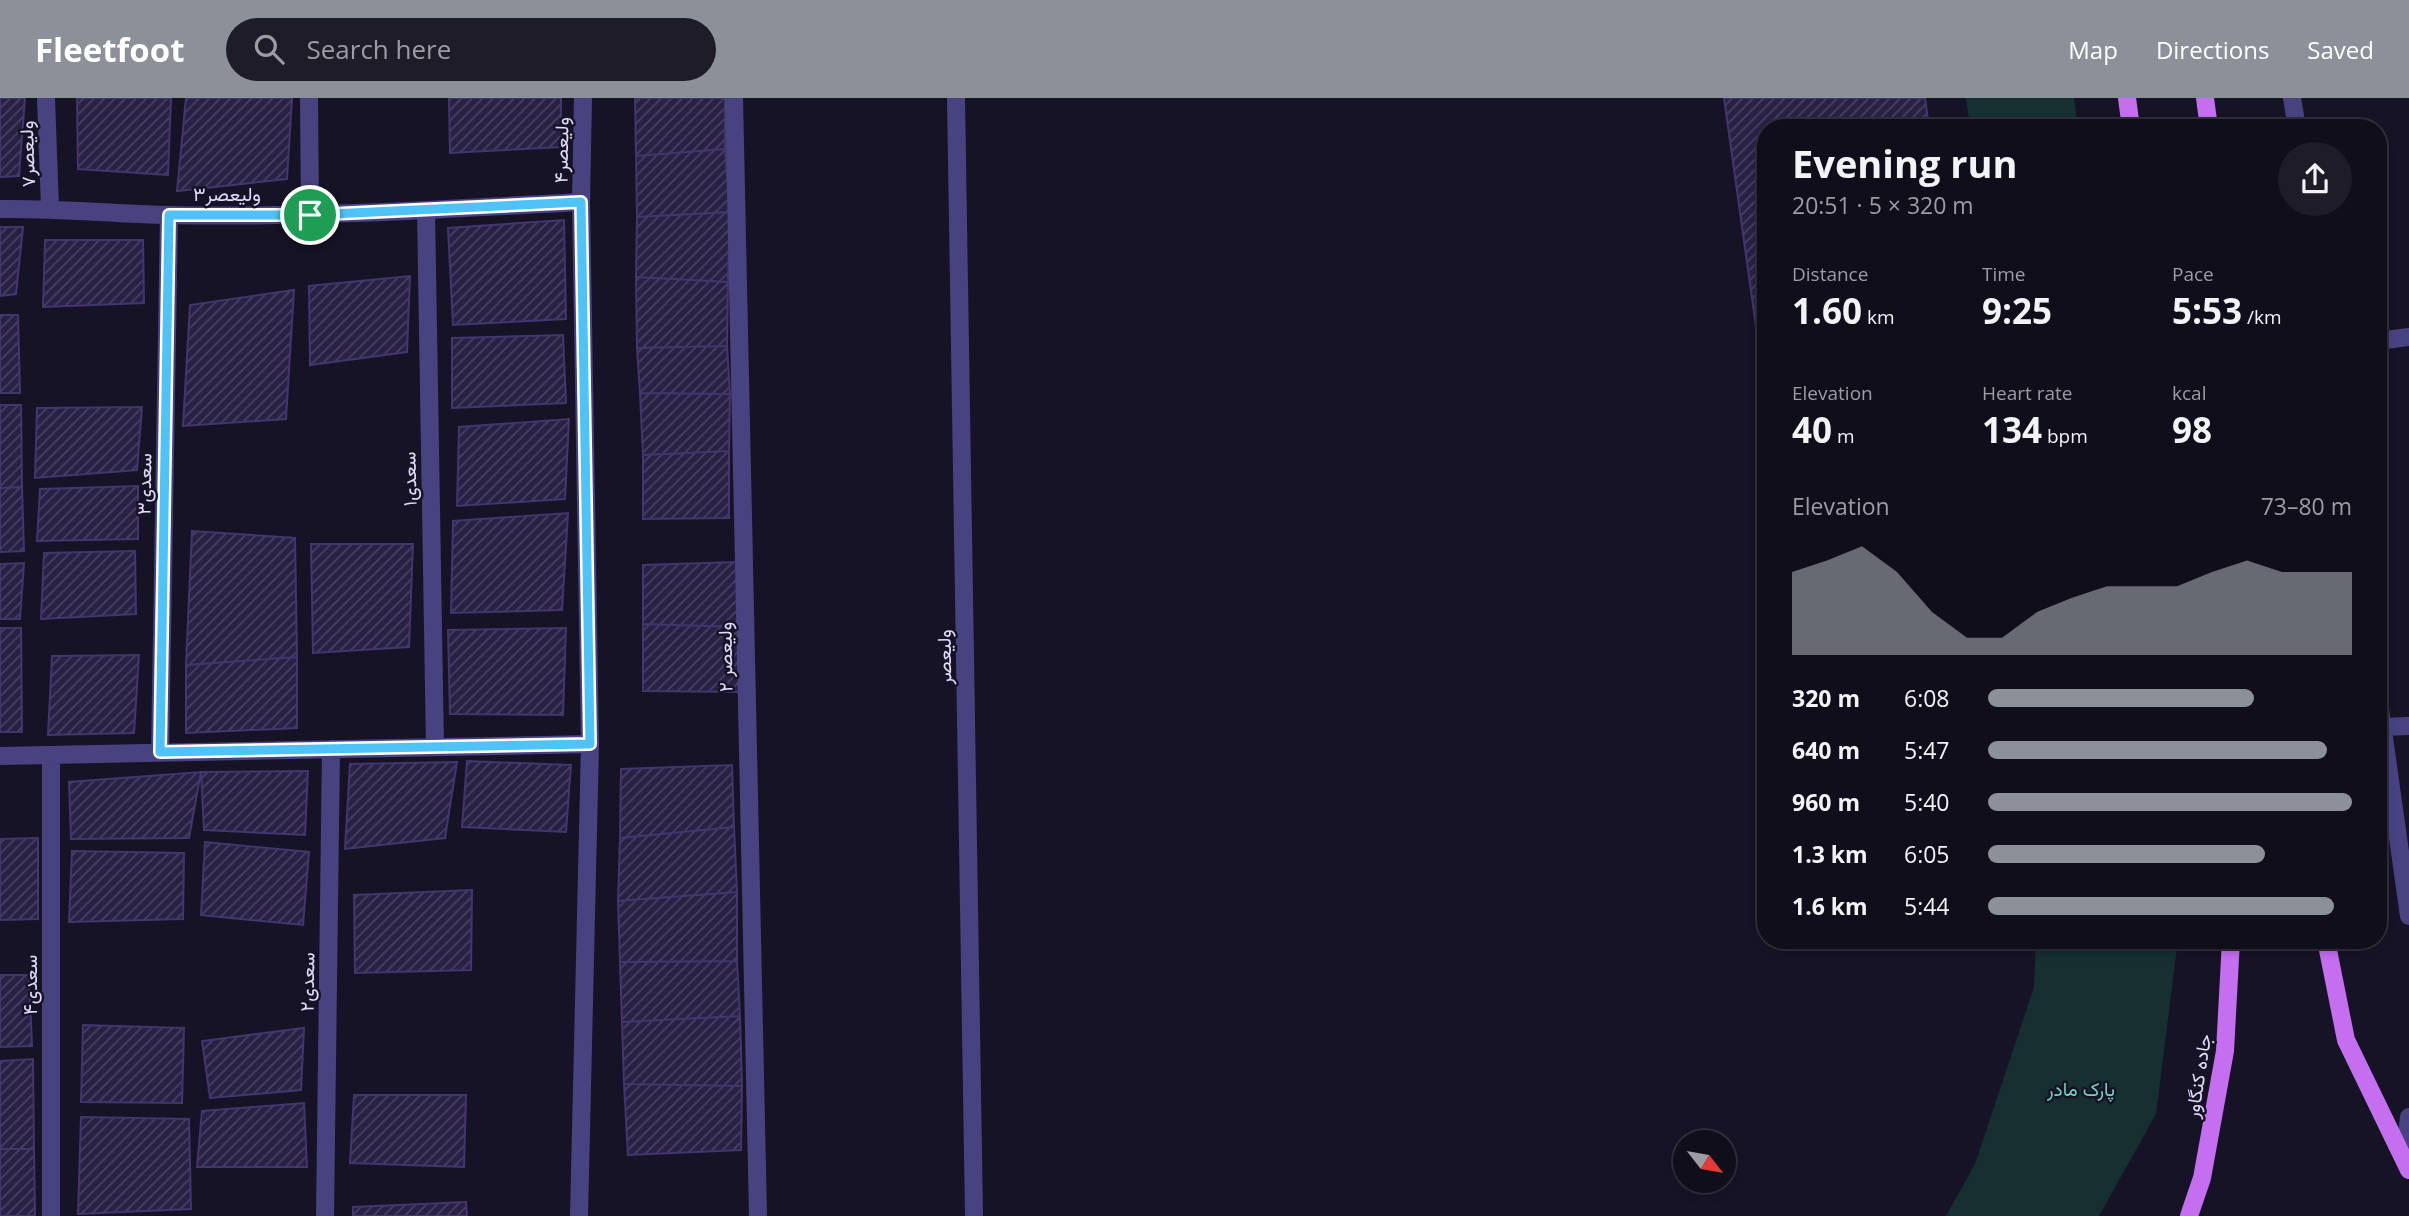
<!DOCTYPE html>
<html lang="en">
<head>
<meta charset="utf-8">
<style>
  body { margin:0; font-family:"Open Sans",Vazirmatn,sans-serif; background:#1e1c29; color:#f1f3f6; height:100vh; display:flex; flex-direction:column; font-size:26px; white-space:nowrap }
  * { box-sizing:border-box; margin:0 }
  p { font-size:23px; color:#9c9ca3 }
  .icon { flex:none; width:38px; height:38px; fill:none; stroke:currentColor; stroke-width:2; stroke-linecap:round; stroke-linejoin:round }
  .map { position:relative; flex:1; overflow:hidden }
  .details { position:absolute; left:1757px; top:21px; width:630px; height:830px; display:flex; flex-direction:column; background:#110e1c; border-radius:28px; box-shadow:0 4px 10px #0003,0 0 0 2px #302e3b }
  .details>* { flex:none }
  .needle { width:46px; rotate:121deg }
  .tools { position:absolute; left:1673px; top:1032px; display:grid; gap:14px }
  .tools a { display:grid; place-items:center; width:63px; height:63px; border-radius:50%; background:#110e1c; box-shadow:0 4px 10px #0003,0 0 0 2px #302e3b; font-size:35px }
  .pin { position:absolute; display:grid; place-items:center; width:60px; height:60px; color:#fff; margin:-30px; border:4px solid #fff; border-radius:50%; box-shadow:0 2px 7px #0007 }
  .round { display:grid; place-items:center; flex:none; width:74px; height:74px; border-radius:37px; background:#1e1c29 }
  .summary { display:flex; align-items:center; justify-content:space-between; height:119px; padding:0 35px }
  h1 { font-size:38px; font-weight:700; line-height:52px }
  .metrics { display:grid; grid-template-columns:repeat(3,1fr); gap:10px; height:119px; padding:7px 35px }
  .metrics div { display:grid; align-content:center }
  .metrics b { font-size:35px; font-weight:700 }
  .metrics small { font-size:19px; font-weight:400 }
  .metrics p { font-size:19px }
  .chart { height:196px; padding:14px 35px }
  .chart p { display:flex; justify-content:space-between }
  .chart svg { width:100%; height:126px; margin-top:7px; fill:#8c9099; opacity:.7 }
  ul { padding:0 35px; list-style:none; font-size:23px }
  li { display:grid; grid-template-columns:112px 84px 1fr; align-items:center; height:52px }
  li i { height:18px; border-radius:9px; background:#8c9099 }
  header { display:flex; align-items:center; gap:42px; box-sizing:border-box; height:98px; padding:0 35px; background:#8c9099; color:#fff }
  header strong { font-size:33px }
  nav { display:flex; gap:38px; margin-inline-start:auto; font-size:24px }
  .search { width:490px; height:63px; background:#1e1c29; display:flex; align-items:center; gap:18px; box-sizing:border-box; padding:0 24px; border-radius:38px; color:#9c9ca3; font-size:26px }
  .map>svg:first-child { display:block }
</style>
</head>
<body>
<header>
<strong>Fleetfoot</strong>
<div class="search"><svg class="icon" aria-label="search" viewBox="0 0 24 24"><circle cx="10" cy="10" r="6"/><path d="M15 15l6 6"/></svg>Search here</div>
<nav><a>Map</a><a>Directions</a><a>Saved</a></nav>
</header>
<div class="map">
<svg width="2409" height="1118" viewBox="0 0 2409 1118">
  <defs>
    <pattern id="building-hatch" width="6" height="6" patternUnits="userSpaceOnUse" patternTransform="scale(1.75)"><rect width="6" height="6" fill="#292145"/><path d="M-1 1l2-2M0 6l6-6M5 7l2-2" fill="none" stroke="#484161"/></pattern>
  </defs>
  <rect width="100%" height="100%" fill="#171326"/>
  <path fill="#162f30" d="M1966,0H2074L2078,30H1970Z
    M2036,842H2178L2156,1016L2099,1118H1946L1975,1066L2034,889Z"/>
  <path fill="url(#building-hatch)" stroke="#43356e" stroke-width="2" d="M0,0H25L19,78L0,79Z
    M77,0H171L168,77L78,71Z
    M186,0H292L287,81L177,93Z
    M449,0H561V49L450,55Z
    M635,0H725V51L636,58Z
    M1724,0H1925L1929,30H1766V300Z
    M725,51L730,114L637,119L636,58Z
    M730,114L728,184L636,179L637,119Z
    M564,122L566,221L453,227L448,130Z
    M0,129H23L16,196L0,198Z
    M45,142H143L144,205L43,209Z
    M410,178L407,254L310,267L309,188Z
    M636,179L728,184L727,248L637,250Z
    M294,192L286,321L183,328L190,207Z
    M0,217H18L20,295H0Z
    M563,237L566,305L452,310V240Z
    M727,248L730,296L640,295L637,250Z
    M640,295L730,296L729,353L643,357Z
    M0,307H21L22,389L0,390Z
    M142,309L137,372L35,380L37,310Z
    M569,321L565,401L457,408L459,329Z
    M729,353V420L643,421V357Z
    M138,388V441L37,443L40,391Z
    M22,389L24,453L0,454V390Z
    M568,415L562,512L451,515L453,423Z
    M192,433L295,440L297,559L186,567Z
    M311,446H413L409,549L313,555Z
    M135,453L136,516L41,521L44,455Z
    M737,464L739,529L643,526V467Z
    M24,465L20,521H0V466Z
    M643,526L739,529L741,594L643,593Z
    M0,530H21L22,634H0Z
    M566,530L563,617L450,616L448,532Z
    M139,557L134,635L48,637L52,558Z
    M297,559V630L186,635V567Z
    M467,663L571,667L566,734L462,729Z
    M457,664L445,740L345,751L350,666Z
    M732,667L734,729L620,740L621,671Z
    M308,673L305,737L204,732L201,674Z
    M201,674L189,740L71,741L69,684Z
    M734,729L737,794L618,803L620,740Z
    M38,740V821L0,822V741Z
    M205,744L309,754L303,827L201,817Z
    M72,753L184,755L183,821L69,824Z
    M472,792L471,872L355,875L354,797Z
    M737,794V863L620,864L618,803Z
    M737,863L740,918L622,924L620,864Z
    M0,877H29L32,948L0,949Z
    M740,918L742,988L624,986L622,924Z
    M83,927L184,930L182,1005L81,1004Z
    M304,930L301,992L210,1000L202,943Z
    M33,961L34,1051H0V963Z
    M624,986L742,988L741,1052L628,1057Z
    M354,997H466L464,1069L350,1065Z
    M304,1005L307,1069H197L202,1013Z
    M81,1019L189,1021L191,1111L78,1116Z
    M0,1051H34L35,1118H0Z
    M466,1104L467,1118H353V1109Z"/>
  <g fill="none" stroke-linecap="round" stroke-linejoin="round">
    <path stroke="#484380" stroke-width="18" d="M46,0L50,110
      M309,0L310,117
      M734,0L758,1118
      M956,0L974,1118
      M2292,0L2297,30
      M0,111C57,110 113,116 170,117C307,120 444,111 581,104
      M426,112L435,649
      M2378,243L2409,239
      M2378,597L2409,818
      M2383,629L2409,628
      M160,655L169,117
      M0,658L590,646
      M2404,1060L2409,1019
      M51,1118V657
      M325,1118L331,651
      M579,1118L590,646L581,104L583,0"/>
    <path stroke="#c46fef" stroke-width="18" d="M2127,0L2131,30
      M2205,0L2209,30
      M2326,842L2346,942L2409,1072
      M2189,1118L2202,1080L2225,953L2231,842"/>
  </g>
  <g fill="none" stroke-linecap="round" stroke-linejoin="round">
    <g stroke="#fff" stroke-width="14">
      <path id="route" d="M581,104L590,646L160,654L169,117H310Z"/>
    </g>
    <use href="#route" stroke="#4fc3f7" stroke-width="9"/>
  </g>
  <g text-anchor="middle" stroke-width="5" stroke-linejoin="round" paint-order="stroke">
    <g font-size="19" fill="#e1dcfb" stroke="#171326">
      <text transform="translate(561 52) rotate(-89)" y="7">ولیعصر۴</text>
      <text transform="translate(27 56) rotate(-92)" y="7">ولیعصر۷</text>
      <text x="227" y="103">ولیعصر۳</text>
      <text transform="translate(409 381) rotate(-91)" y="7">سعدی۱</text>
      <text transform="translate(144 386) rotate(-89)" y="7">سعدی۳</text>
      <text transform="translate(725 559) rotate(-91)" y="7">ولیعصر ۲</text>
      <text transform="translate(944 559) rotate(-91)" y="7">ولیعصر</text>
      <text transform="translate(307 884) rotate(-89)" y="7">سعدی۲</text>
      <text transform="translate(30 887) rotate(-90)" y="7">سعدی۴</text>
      <text transform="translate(2198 978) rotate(-81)" y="7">جاده کنگاور</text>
    </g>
    <g font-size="19" fill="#6fd4be" stroke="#171326">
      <text x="2081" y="998">پارک مادر</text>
    </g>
  </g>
</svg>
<div class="tools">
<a><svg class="needle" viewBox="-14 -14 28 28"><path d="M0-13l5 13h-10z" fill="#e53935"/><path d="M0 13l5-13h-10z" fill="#9c9ca3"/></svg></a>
</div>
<div class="pin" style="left:310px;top:117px;background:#1e9e55"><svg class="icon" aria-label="arrive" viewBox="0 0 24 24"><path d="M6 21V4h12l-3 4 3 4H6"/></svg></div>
<section class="details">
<div class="summary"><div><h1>Evening run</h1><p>20:51 · 5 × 320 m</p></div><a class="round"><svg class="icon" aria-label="share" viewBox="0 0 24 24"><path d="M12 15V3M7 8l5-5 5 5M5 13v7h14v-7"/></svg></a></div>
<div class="metrics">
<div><p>Distance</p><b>1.60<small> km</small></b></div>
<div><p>Time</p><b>9:25</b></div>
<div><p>Pace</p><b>5:53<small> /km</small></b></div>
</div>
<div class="metrics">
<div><p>Elevation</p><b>40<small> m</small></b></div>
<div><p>Heart rate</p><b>134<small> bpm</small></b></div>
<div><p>kcal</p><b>98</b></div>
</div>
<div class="chart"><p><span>Elevation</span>73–80 m</p>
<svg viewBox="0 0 160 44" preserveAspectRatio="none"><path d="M0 44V15L10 11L20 6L30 15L40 29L50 38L60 38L70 29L80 24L90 20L100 20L110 20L120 15L130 11L140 15L150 15L160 15V44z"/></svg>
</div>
<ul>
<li><b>320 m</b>6:08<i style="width:73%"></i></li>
<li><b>640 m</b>5:47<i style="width:93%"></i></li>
<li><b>960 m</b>5:40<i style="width:100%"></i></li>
<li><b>1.3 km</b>6:05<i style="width:76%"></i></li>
<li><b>1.6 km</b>5:44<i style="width:95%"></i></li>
</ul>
</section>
</div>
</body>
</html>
